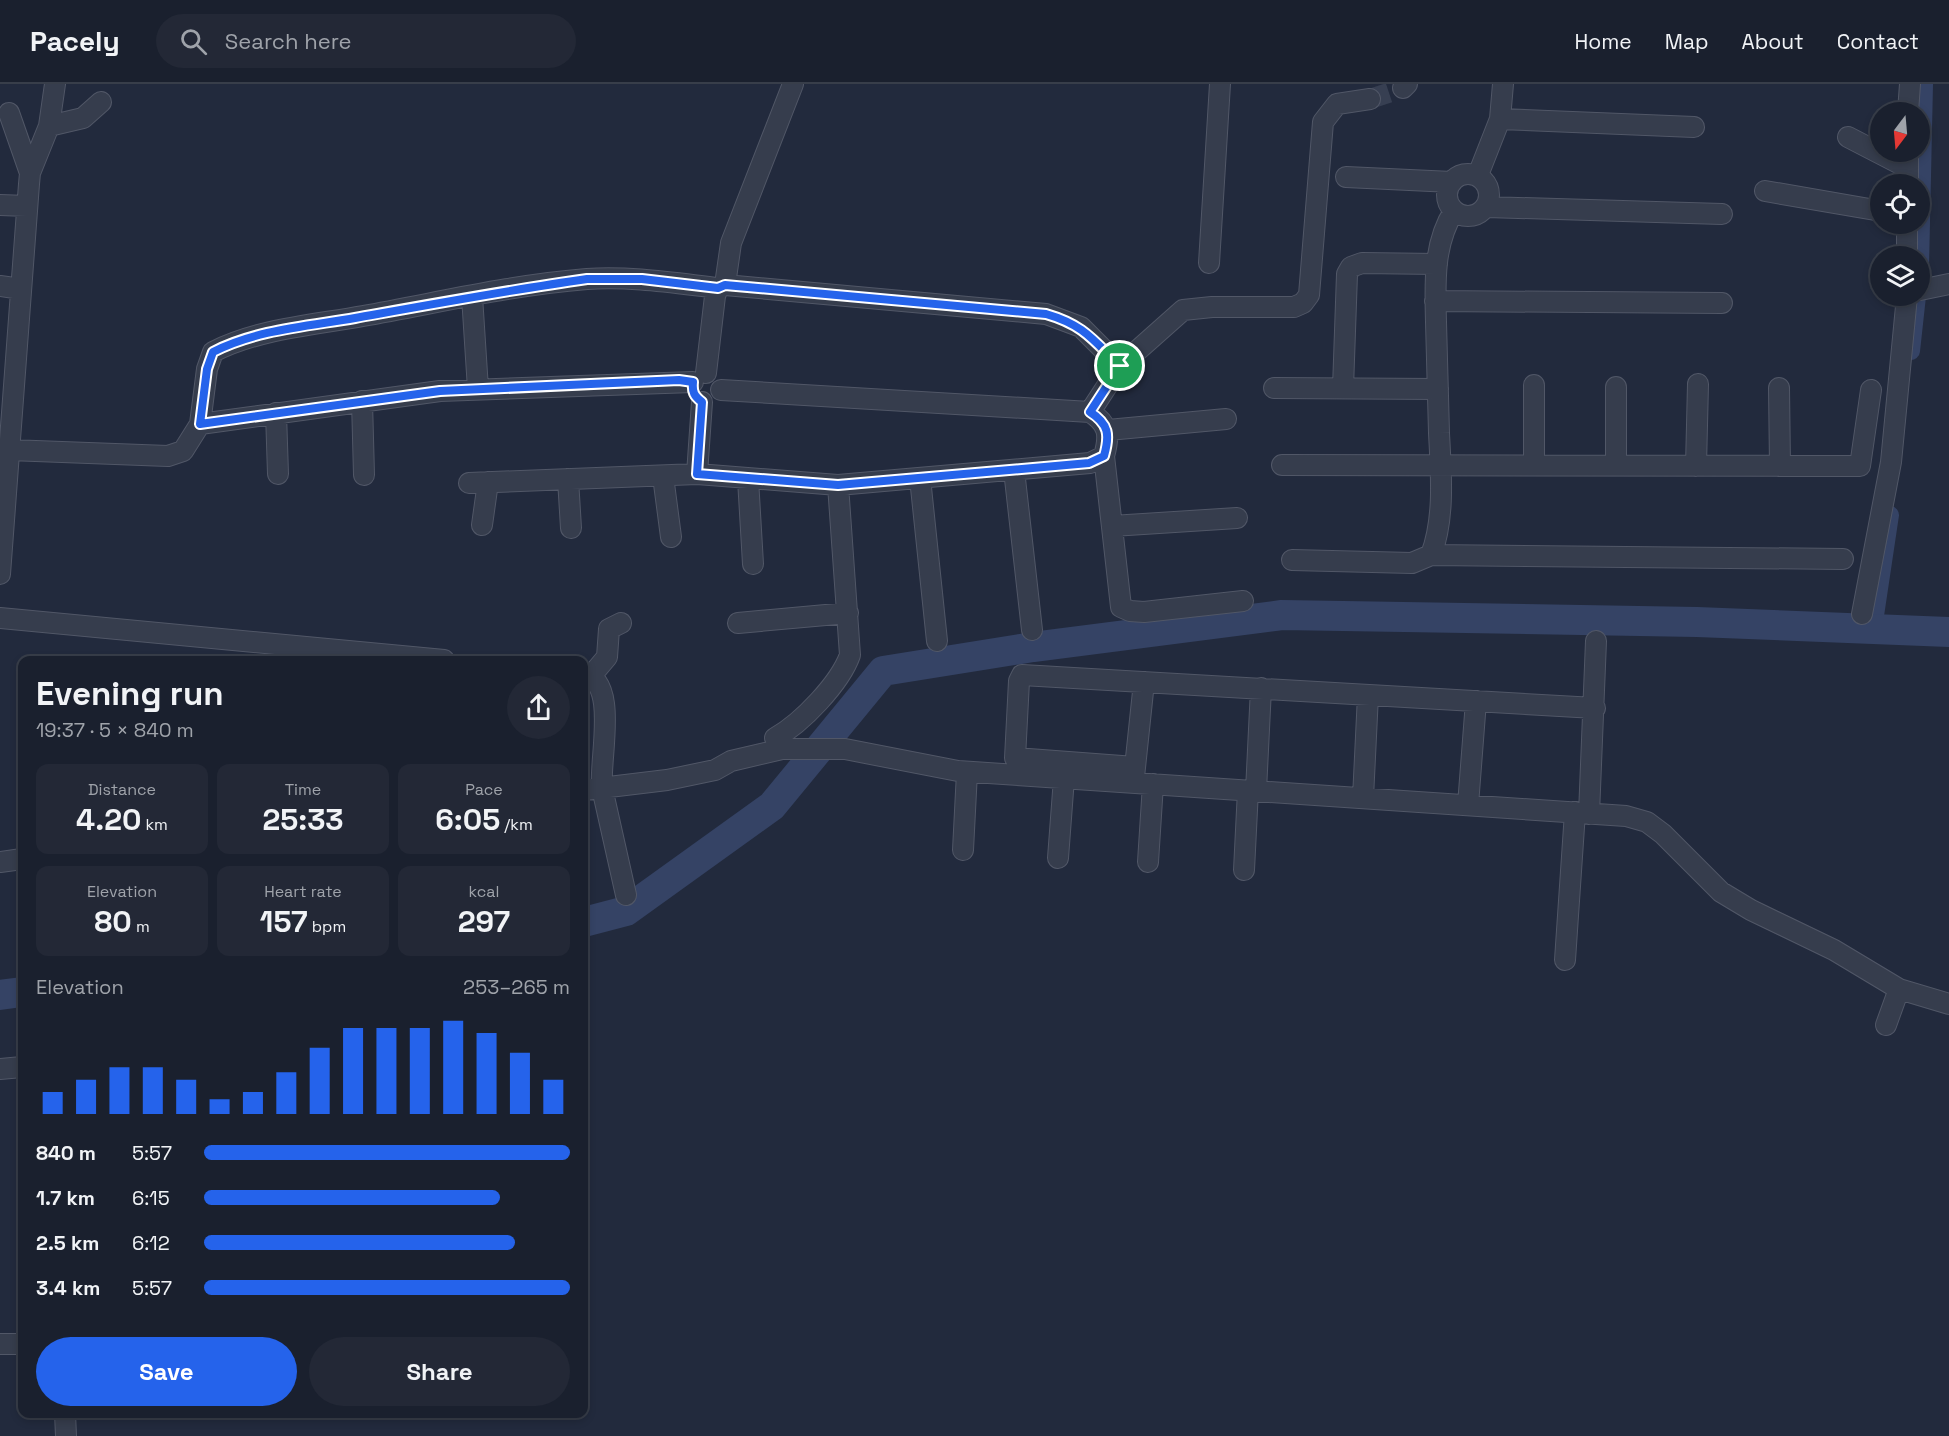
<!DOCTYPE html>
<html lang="en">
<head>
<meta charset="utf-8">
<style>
  body { margin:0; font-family:"Space Grotesk",sans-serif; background:#232836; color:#f1f3f6; height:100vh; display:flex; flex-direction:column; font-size:22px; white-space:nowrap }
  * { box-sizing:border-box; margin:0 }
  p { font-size:20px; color:#9fa3aa }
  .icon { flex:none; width:33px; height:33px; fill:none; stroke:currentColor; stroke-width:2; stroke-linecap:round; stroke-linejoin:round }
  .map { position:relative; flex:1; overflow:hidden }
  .details { position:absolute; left:18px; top:572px; width:570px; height:762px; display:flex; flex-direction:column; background:#1a202e; border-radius:12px; box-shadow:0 3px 9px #0003,0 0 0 2px #383e4a }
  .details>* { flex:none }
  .needle { width:39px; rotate:196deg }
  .tools { position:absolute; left:1870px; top:18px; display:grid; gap:12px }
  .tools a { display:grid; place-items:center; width:60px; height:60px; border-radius:50%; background:#1a202e; box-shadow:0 3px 9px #0003,0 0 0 2px #383e4a; font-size:30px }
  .pin { position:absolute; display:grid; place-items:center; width:51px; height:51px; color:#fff; margin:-26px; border:3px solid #fff; border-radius:50%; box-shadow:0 2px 6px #0007 }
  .round { display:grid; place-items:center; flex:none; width:63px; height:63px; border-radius:32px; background:#232836 }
  .headline { display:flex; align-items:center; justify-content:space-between; height:102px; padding:0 18px }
  h1 { font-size:33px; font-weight:700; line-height:45px }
  .metrics { display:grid; grid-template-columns:repeat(3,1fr); gap:9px; height:102px; padding:6px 18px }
  .metrics div { display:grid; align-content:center; border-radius:12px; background:#232836; text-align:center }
  .metrics b { font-size:30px; font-weight:700 }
  .metrics small { font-size:16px; font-weight:400 }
  .metrics p { font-size:16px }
  .chart { height:168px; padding:12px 18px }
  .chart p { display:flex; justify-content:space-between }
  .chart svg { width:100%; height:108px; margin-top:6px; stroke:#2563eb; stroke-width:6 }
  .cta { display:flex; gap:12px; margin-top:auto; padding:12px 18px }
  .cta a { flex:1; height:69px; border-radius:36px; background:#2563eb; color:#fff; font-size:24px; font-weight:700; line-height:69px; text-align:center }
  .cta a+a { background:#232836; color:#f1f3f6 }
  ul { padding:0 18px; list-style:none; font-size:20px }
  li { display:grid; grid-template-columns:96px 72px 1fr; align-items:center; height:45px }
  li i { height:15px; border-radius:8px; background:#2563eb }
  header { display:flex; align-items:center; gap:36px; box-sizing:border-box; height:84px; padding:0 30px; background:#1a202e; border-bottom:2px solid #383e4a }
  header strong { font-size:28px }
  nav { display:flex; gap:33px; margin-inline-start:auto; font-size:21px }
  .search { width:420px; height:54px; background:#232836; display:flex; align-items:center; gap:15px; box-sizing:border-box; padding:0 21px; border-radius:33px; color:#9fa3aa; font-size:22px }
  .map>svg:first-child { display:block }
</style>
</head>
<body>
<header>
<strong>Pacely</strong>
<div class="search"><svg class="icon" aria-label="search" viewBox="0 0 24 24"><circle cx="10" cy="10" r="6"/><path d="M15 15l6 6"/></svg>Search here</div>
<nav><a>Home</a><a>Map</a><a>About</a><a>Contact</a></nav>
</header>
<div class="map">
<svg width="1949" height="1352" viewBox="0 0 1949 1352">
  <rect width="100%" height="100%" fill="#222a3d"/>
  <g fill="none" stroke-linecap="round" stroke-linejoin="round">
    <path stroke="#354365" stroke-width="18" d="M1920,184L1924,0
      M1911,267L1917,212
      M1873,545L1890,431"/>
    <path stroke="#354365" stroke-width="30" d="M584,838L626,827L772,722L883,587L1033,563L1282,531L1697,538L1949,548
      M0,911L22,908"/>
    <path stroke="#373f52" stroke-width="20" stroke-dasharray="20 10" stroke-linecap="butt" d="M1370,15L1403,4"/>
    <g stroke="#515767" stroke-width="22">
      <path id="minor" d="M1403,4L1407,0
        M1908,28L1910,0
        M9,29L30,89
        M1500,35L1694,43
        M49,42L83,34L101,18
        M1848,53L1908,84
        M1908,68V100
        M1447 111a21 21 0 1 1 42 0a21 21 0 1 1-42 0Z
        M1478,91L1500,35L1503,0
        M1346,93L1452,98
        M1765,107L1881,127
        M0,121L27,122
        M1487,123L1722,130
        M1907,172V140
        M1209,179L1220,0
        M725,201L731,159L793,0
        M0,202L21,205
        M1920,206L1949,200
        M472,212L478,305
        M1435,217L1722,219
        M706,289L715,212L718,204L725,201L1046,230L1081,243L1120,282
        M1534,301V381
        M1274,304L1438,305
        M1343,304L1347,190L1351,183L1362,179L1437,180
        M1779,304L1780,382
        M721,306L1090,328C1109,340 1110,351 1104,372L1090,379L838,401
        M362,317L364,391
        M702,318L697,390L838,401L850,571C840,599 802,639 775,654
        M1090,328L1120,282L1183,226L1212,223H1294L1303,219L1309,211L1323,38L1337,20L1370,15
        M276,329L278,390
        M200,340L207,285L213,268C257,245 314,241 363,232C437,219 511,201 587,195C630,192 674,199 718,204
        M1108,346L1226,335
        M9,366L168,372L183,367L200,340L440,307L693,298
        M1104,372L1121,523L1130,527L1144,528L1243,517
        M1282,381L1860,382L1871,306
        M1616,381V303
        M1696,382L1698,300
        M1014,386L1032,546
        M663,392L671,453
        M920,394L937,557
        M568,395L571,444
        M748,395L753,480
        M469,399L697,390
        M482,441L488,398
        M1112,442L1237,434
        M1431,471L1843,475
        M1292,476L1412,479L1431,471C1445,434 1441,389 1439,349C1438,312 1437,275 1436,238C1435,200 1433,160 1454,127
        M0,490L29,100L30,89L49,42L55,0
        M1862,530L1891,378L1907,212
        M0,534L444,576
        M738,539L848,529
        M584,590C619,598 599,675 602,704L626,811
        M591,592L607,573L609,545L621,539
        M1135,683L1015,674L1019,597L1022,591L1595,624
        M1134,693L1144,598
        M584,706L667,696L715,686L731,677L782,665H845L958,687L1626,732L1647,738L1663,750L1721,808L1751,826L1834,866L1899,905L1949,920
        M1256,707L1261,604
        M1363,714L1368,611
        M1468,721L1476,617
        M1589,730L1596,557
        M963,766L967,688
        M1058,774L1064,694
        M0,778L22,775
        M1148,778L1153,700
        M1244,786L1248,706
        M1565,876L1575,728
        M1886,941L1899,905
        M0,985L22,983
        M0,1260H22
        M65,1329L66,1352"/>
    </g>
    <use href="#minor" stroke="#363d4d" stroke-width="20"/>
  </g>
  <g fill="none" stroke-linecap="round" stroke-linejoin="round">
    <g stroke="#fff" stroke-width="12">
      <path id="route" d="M587,195H642L718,204L725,201L1046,230C1084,241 1093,256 1120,282L1090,328C1109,340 1110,351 1104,372L1089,379L838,401L697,390L702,318C694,312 692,308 693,298L679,296L440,307L200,340L207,285L213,268C255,246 309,242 355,234C433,220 509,206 587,195Z"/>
    </g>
    <use href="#route" stroke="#2563eb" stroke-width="8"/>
  </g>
</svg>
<div class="tools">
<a><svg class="needle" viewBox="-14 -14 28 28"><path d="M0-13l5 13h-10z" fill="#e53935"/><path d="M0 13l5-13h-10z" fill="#9fa3aa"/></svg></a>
<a><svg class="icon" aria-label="locate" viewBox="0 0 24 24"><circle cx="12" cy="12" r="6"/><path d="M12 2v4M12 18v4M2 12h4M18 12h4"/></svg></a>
<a><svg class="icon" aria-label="layers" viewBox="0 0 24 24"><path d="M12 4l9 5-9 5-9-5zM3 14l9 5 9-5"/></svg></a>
</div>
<div class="pin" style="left:1120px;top:282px;background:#1e9e55"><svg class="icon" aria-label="arrive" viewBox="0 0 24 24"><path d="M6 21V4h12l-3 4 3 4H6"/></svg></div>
<section class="details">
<div class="headline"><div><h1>Evening run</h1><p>19:37 · 5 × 840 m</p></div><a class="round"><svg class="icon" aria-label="share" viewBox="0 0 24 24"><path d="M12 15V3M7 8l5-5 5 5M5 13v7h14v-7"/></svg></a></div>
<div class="metrics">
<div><p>Distance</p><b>4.20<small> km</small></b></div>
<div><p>Time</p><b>25:33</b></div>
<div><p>Pace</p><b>6:05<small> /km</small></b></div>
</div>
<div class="metrics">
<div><p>Elevation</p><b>80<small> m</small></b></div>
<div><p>Heart rate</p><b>157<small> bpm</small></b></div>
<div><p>kcal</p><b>297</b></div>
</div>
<div class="chart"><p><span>Elevation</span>253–265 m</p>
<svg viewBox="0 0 160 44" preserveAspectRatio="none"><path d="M5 44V35M15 44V30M25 44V25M35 44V25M45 44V30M55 44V38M65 44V35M75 44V27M85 44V17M95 44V9M105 44V9M115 44V9M125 44V6M135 44V11M145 44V19M155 44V30"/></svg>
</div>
<ul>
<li><b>840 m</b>5:57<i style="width:100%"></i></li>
<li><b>1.7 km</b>6:15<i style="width:81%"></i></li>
<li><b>2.5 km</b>6:12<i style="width:85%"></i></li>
<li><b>3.4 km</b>5:57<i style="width:100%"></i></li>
</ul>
<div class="cta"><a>Save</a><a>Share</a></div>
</section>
</div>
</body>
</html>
